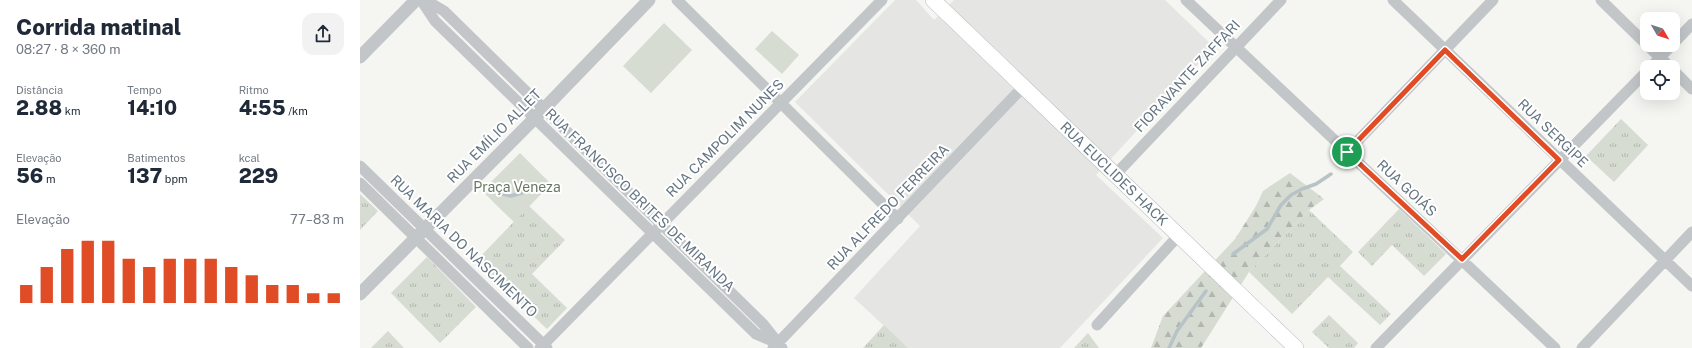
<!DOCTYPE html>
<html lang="pt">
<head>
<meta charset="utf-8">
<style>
  body { margin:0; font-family:"Public Sans",sans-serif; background:#f2f2f3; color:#1f2937; height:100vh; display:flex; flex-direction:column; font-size:15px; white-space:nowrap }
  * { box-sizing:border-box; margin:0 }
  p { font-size:13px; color:#747a83 }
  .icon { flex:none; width:22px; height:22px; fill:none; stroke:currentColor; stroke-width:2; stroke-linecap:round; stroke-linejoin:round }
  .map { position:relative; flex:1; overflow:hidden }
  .details { display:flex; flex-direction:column; background:#fff; width:360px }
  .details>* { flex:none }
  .needle { width:26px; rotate:129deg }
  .tools { position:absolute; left:1280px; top:12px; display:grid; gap:8px }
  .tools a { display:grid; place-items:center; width:40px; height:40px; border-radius:8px; background:#fff; box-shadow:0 4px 16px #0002; font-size:20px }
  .pin { position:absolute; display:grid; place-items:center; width:34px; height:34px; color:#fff; margin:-17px; border:2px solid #fff; border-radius:50%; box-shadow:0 1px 4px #0007 }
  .round { display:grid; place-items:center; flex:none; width:42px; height:42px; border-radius:12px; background:#f2f2f3 }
  .overview { display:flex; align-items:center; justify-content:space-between; height:68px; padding:0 16px }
  h1 { font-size:22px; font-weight:800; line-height:30px }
  .stats { display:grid; grid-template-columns:repeat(3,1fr); gap:6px; height:68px; padding:4px 16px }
  .stats div { display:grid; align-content:center }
  .stats b { font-size:20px; font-weight:800 }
  .stats small { font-size:11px; font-weight:400 }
  .stats p { font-size:11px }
  .chart { height:112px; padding:8px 16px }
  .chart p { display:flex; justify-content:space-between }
  .chart svg { width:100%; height:72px; margin-top:4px; stroke:#df4c26; stroke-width:6 }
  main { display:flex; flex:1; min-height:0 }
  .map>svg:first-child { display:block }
</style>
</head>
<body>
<main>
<section class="details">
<div class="overview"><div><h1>Corrida matinal</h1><p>08:27 · 8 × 360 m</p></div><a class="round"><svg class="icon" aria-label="share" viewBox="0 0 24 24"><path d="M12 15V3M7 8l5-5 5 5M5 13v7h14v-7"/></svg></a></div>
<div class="stats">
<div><p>Distância</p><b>2.88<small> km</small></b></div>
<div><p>Tempo</p><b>14:10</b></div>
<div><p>Ritmo</p><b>4:55<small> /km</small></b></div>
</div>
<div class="stats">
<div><p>Elevação</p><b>56<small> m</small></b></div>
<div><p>Batimentos</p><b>137<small> bpm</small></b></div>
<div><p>kcal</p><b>229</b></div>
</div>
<div class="chart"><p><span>Elevação</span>77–83 m</p>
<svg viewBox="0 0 160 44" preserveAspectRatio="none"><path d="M5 44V33M15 44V22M25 44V11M35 44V6M45 44V6M55 44V17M65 44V22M75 44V17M85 44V17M95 44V17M105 44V22M115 44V27M125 44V33M135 44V33M145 44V38M155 44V38"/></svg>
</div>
</section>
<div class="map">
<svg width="1332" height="348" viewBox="0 0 1332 348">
  <defs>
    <pattern id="grass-tufts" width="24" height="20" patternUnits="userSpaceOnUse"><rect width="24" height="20" fill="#d6dcd2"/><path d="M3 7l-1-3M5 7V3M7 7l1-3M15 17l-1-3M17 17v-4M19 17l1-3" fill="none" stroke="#b1b7b0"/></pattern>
    <pattern id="forest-firs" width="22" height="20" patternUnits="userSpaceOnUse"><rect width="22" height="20" fill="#d6dcd2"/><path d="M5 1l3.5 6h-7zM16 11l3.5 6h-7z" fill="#b1b7b0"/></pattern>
  </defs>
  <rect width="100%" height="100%" fill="#f5f5f1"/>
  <path fill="#e5e6e4" d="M535,0H556L574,20L594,0H805L854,47L736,175L803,238L700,348H548L494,298L560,226L435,102Z"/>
  <path fill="url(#grass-tufts)" d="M1261,119L1288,145L1254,182L1226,156Z
    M0,194L18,211L0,230Z
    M169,206L205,240L172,274L207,308L187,329L116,261Z
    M1039,209L1086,254L1064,276L1032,245L1012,266L998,252Z
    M949,210L993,252L980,266L1031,314L1020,325L968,277L932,314L889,272Z
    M67,257L116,307L80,343L31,293Z
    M969,315L998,343L994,348H969L952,332Z
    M524,325L548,348H503Z
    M28,331L44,348H11Z
    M728,333L739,348H714Z"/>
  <path fill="url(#forest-firs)" d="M930,173L964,199L949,210L889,272L841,348H791L803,316L875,239L896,206L903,191Z"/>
  <path fill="#d6dcd2" d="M304,23L332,50L291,93L263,66Z
    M412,31L439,55L422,74L395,49Z
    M160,153L191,184L154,222L122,191Z"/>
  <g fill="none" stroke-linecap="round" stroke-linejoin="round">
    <path stroke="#b7c3c7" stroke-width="3.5" d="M123,190L151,196L182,187
      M873,254L907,229L921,205L931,195L942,189L956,184L971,174
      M809,348L817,331L846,291"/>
    <g stroke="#b4babe" stroke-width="16">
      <g id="secondary">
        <path id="s1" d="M573,0L936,348"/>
      </g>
    </g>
    <path stroke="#c2c6c9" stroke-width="11" d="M61,0L75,21L396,334L417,343
      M65,0L84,11L403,324L422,348
      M317,0L538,219
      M826,0L1195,348
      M1033,0L1332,286
      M1241,0L1287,45
      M1313,44L1332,24
      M1287,45L1310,67
      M1291,67L1312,45
      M1313,70L1332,89
      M987,152L1133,0
      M0,166L187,348
      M756,174L921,0
      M0,183L168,348
      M737,325L819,235
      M180,348L522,0
      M413,348L664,86
      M1016,348L1287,71
      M1222,348L1332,232"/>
    <path stroke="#c2c6c9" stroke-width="13" d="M0,57L56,0
      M0,294L175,118L289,0"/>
    <use href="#secondary" stroke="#fff" stroke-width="15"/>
  </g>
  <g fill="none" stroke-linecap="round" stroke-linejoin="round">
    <g stroke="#fff" stroke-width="8">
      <path id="route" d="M1085,50L1199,160L1102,259L987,152Z"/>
    </g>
    <use href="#route" stroke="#df4c26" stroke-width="5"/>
  </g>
  <g text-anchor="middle" stroke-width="4" stroke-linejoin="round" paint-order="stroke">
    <g font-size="14" fill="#647582" stroke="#fff">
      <text transform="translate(827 76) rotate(-47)" y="5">FIORAVANTE ZAFFARI</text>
      <text transform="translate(1193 133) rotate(44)" y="5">RUA SERGIPE</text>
      <text transform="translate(134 136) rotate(-45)" y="5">RUA EMÍLIO ALLET</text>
      <text transform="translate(365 138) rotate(-45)" y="5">RUA CAMPOLIM NUNES</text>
      <text dy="5" stroke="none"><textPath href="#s1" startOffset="251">RUA EUCLIDES HACK</textPath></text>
      <text transform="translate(1047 188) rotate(43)" y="5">RUA GOIÁS</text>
      <text transform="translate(280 200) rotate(44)" y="5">RUA FRANCISCO BRITES DE MIRANDA</text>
      <text transform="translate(528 207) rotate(-46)" y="5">RUA ALFREDO FERREIRA</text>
      <text transform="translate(104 246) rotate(44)" y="5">RUA MARIA DO NASCIMENTO</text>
    </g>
    <g font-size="14" fill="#687963" stroke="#fff">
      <text x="157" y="192">Praça Veneza</text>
    </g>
  </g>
</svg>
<div class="tools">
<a><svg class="needle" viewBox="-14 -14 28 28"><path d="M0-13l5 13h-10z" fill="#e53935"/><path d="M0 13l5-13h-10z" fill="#747a83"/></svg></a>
<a><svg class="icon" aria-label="locate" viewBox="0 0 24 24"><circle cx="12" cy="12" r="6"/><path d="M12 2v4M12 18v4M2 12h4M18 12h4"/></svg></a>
</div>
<div class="pin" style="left:987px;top:152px;background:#1e9e55"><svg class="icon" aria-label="arrive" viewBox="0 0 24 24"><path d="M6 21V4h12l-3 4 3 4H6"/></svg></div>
</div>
</main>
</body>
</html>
